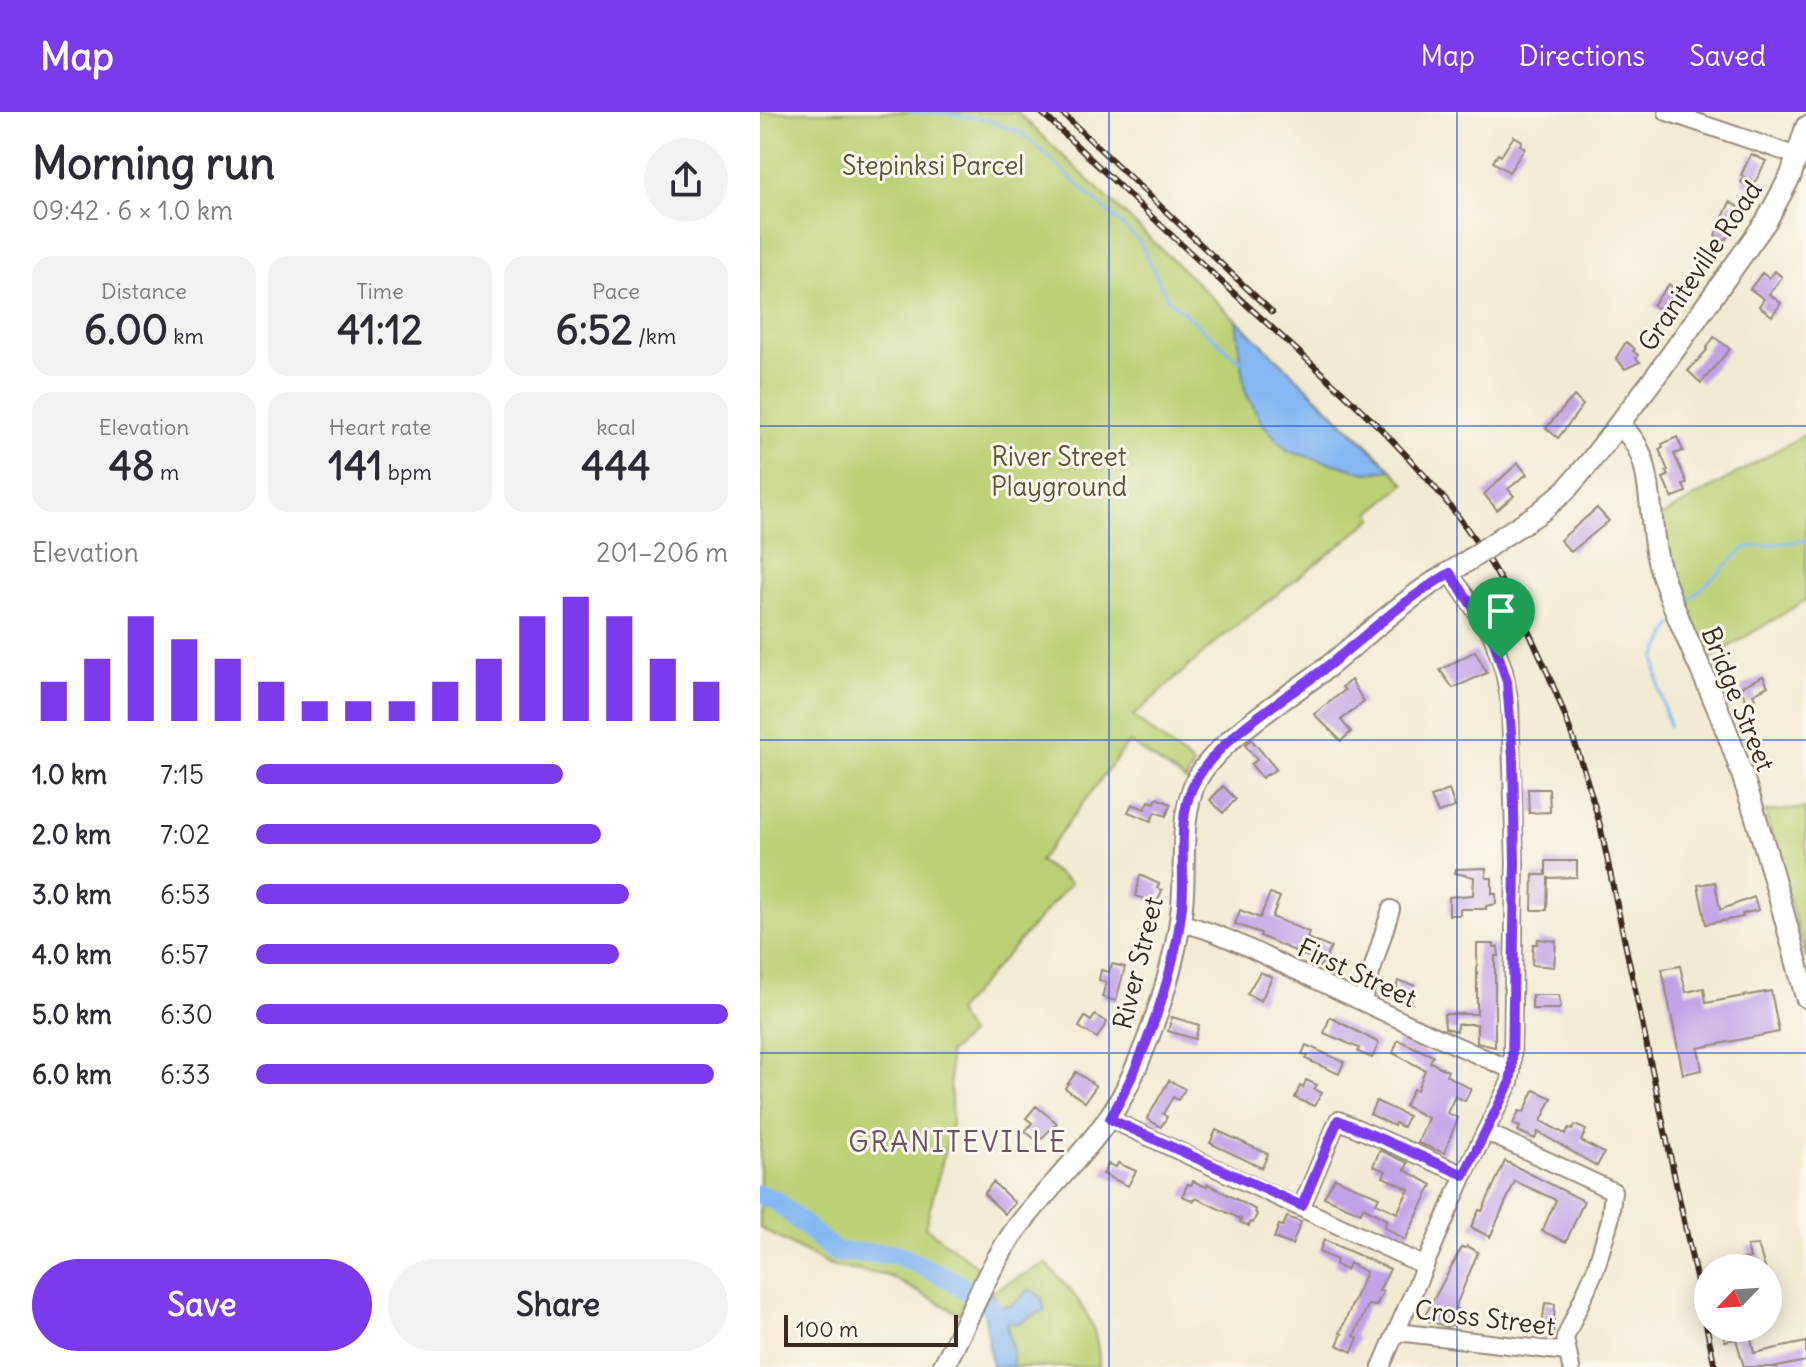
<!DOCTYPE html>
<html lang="en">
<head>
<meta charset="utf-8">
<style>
  body { margin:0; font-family:Delius,sans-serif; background:#f2f2f3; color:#2b2b33; height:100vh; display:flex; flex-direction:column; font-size:30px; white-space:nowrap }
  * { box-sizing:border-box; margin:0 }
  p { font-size:26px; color:#7c7c81 }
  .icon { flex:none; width:44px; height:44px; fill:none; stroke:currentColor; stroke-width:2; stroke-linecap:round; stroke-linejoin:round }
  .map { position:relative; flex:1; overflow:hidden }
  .side { display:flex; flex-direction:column; background:#fff; width:760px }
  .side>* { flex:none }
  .needle { width:52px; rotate:245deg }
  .controls { position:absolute; left:934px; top:1142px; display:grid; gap:16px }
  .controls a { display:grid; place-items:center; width:88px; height:88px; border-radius:50%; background:#fff; box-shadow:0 4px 20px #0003; font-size:40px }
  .scale { position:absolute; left:24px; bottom:20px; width:174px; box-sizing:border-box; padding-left:8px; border:4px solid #3b2a1e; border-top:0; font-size:22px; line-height:28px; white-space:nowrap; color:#3b2a1e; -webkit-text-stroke:6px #fbf7ec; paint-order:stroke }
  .pin { position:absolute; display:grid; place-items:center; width:68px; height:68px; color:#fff; margin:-82px -34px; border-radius:50% 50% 50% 0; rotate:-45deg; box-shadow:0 0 8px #0007 }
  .pin .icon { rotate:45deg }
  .round { display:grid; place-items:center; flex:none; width:84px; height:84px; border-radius:42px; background:#f2f2f3 }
  .overview { display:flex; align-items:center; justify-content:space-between; height:136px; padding:0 32px }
  h1 { font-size:44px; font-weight:700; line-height:60px }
  .metrics { display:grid; grid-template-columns:repeat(3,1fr); gap:12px; height:136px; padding:8px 32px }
  .metrics div { display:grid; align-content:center; border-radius:20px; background:#f2f2f3; text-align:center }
  .metrics b { font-size:40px; font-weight:700 }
  .metrics small { font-size:22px; font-weight:400 }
  .metrics p { font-size:22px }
  .chart { height:224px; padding:16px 32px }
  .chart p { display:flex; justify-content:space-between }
  .chart svg { width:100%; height:144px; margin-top:8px; stroke:#7c3aed; stroke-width:6 }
  .button { display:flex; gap:16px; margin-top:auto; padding:16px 32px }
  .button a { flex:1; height:92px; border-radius:48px; background:#7c3aed; color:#fff; font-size:32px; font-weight:700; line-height:92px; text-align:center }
  .button a+a { background:#f2f2f3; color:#2b2b33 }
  ul { padding:0 32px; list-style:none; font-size:26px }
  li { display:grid; grid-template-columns:128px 96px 1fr; align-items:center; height:60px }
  li i { height:20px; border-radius:10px; background:#7c3aed }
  header { display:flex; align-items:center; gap:48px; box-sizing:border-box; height:112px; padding:0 40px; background:#7c3aed; color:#fff }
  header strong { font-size:38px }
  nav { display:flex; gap:44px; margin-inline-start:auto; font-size:28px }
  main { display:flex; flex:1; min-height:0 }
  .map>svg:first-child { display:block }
</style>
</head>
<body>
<header>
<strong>Map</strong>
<nav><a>Map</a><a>Directions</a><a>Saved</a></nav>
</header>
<main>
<section class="side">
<div class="overview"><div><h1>Morning run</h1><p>09:42 · 6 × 1.0 km</p></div><a class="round"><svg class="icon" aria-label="share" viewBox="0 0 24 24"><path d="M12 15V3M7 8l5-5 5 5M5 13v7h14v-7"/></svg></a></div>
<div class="metrics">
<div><p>Distance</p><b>6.00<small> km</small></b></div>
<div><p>Time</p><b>41:12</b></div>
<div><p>Pace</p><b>6:52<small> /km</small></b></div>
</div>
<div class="metrics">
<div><p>Elevation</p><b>48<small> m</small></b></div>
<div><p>Heart rate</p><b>141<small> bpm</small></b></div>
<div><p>kcal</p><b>444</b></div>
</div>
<div class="chart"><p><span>Elevation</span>201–206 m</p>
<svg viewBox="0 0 160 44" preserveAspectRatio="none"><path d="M5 44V32M15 44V25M25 44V12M35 44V19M45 44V25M55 44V32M65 44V38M75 44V38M85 44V38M95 44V32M105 44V25M115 44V12M125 44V6M135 44V12M145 44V25M155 44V32"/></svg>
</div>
<ul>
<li><b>1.0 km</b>7:15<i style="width:65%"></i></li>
<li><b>2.0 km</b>7:02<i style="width:73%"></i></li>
<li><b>3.0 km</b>6:53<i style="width:79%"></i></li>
<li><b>4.0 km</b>6:57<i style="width:77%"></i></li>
<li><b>5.0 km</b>6:30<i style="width:100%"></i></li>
<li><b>6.0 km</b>6:33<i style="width:97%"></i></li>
</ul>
<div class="button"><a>Save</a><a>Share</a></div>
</section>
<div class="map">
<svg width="1046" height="1255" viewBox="0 0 1046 1255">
  <rect width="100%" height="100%" fill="#fbf7ec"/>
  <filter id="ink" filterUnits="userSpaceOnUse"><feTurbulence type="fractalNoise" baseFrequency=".0125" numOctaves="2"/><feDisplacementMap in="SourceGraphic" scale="16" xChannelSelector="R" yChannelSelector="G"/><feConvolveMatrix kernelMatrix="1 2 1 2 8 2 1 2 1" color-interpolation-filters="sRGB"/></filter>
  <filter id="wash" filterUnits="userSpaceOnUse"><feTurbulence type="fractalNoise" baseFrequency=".006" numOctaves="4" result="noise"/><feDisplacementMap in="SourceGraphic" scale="32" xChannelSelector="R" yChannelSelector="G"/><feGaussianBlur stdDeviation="1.8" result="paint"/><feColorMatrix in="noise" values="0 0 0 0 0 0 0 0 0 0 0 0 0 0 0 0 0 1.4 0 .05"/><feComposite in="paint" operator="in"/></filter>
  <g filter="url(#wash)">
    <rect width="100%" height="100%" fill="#f2ebd4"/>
    <path fill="#bcd074" stroke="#7c7d49" stroke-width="2" d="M0,0H257L617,342L645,372L611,400L614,406L456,530L373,604L434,653L426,669L369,630L279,749L311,771L196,900L209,922L189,941L192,1013L165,1115L217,1154L200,1202L129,1164L70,1154L0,1116Z
      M1046,322V488L949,547L911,453L900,405Z
      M1046,696V847L1005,700Z
      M286,1151C316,1184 340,1208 339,1255H253L246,1210L270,1177L252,1193L241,1194L230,1180Z"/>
    <path fill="#85b8f2" stroke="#607188" stroke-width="2" d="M476,207L632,358L607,361L528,339L502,311L485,279Z
      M270,1177L281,1185L285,1198L258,1211H246L253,1240V1255H232L224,1199L230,1180L241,1194L252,1193Z"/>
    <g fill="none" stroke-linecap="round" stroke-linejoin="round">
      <path stroke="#85b8f2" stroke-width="3" d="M151,0L190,2L227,8L262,21L380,130L407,186L480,249L482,248
        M923,494L985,436L1046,428
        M909,614L899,577L895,546L913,512"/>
      <path stroke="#85b8f2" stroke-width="20" d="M0,1083L15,1088L75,1140L135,1142L190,1167L232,1196"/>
    </g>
    <g id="blocks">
      <path fill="#c1a2e7" d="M754,24L762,29L760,33L765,36L749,60L733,50L738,42L741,44Z
        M991,42L1006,49L992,76L981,70L984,65L981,63Z
        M970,90L982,97L977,107L979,109L965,129L955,123Z
        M1015,159L1022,165L1009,182L1021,191L1012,204L999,194L1004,187L990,177L1002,161L1009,166Z
        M909,172L919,181L904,201L893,193Z
        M954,225L970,237L941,271L928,259L947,238L946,237Z
        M866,230L875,237L873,239L878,243L876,246L880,250L865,257L856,246Z
        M814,284L823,293L798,326L786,316Z
        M917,325L923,339L914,342L927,371L923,373L926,380L912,386L903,366L908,364L906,360L908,359L899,337L903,335L902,332Z
        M758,351L767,362L748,377L754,384L737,398L724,382Z
        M837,396L849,409L811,440L800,428Z
        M715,539L727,561L693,576L680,558Z
        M1003,564L1008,574L993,582L995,586L987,590L981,578L982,574Z
        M591,568L604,590L581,608L591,620L581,629L554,602L585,578L582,575Z
        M491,627L516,657L508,663L507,662L502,666L491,652L497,648L485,633Z
        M463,674L476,687L463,701L450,688Z
        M768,677H789L790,700L769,701Z
        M689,678L695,695L678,701L671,685Z
        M397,686L411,692L406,704L395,700L391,709L368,700L372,692L385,697L389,689L395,691Z
        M786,749H817V765L788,766L787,798H772L773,763H786Z
        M726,756V766H732V782H736V792L726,794V797H700V803H689V785L713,783L714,765L695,761L696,757Z
        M380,763L399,772L397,776L402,778L397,791L376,784Z
        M955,770L960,798L994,785L998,798L982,802L983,805L946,812L938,773Z
        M510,781L520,785L512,805L549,820L547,826L571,836L560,855L549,850L551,846L500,824L501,821L475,812L480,798L500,806Z
        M778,827L796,829L794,855L772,853L773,832H777Z
        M717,832H734V835H738L739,844H735V935L717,931V912H697V919L685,916L684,902H717Z
        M352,852L365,855L356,889L342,885L346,870L339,868L341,858L349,860Z
        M920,854L926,880L944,876L946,891L1011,879L1019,920L938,936L942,958L923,962L902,857Z
        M500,860L512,865L501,889L487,882Z
        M638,869L654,873L650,893L633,888Z
        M772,883H799L801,895L799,897H772Z
        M335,903L347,910L337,926L319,915L325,905L331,909Z
        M412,905L439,913L435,927L408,919Z
        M570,905L619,931L612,946L598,940L599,936L564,921Z
        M638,928L673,944L670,950L688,959L686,963L711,977L705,989L695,984L687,1001L698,1006L684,1041L658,1031L668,1006L645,994L653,977L657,978L665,958L633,941Z
        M546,933L584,950L579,962L546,947L548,944L542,942Z
        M316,960L336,974L325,990L305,976Z
        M409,968L425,977L418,988L413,985L403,1002L407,1005L401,1015L387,1007Z
        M546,968L557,973L554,977L562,981L554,994L535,986L540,974L543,976Z
        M774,978L792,986L781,1009L805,1022L809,1016L812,1018L815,1013L826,1018L821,1029L844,1041L837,1054L778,1020L775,1027L758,1019L760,1015L753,1012L759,999L764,1000Z
        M616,989L648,1004L643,1015L635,1011L634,1014L610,1002Z
        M276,994L297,1011L278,1030L265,1019L272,1011L266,1006Z
        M456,1018L508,1042L502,1056L450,1031Z
        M620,1038L648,1051L645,1058L672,1073L645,1128L624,1115L627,1108L603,1095L601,1101L564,1085L575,1066L619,1085L616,1091L637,1101L649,1077L623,1065L626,1059L613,1054Z
        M745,1049L824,1089L806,1130L782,1119L796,1088L755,1069L730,1125L711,1115L719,1098L722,1099Z
        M358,1051L376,1059L368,1074L343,1062L348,1052L356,1055Z
        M433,1069L446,1075L448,1072L496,1098L495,1100L497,1102L493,1111L490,1110L489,1114L480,1110L481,1107L436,1086L434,1089L422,1084L428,1072L431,1073Z
        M233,1070L255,1091L245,1102L224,1082Z
        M527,1105L541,1110L532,1133L514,1126L519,1113L523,1114Z
        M564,1128L630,1157L619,1179L623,1180L616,1194L608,1193L594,1224L598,1226L592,1240L577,1233L582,1222L580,1221L606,1160L589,1151L586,1158L575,1153L577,1148L559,1140Z
        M998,1133L1005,1156H960V1151L990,1146L987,1134Z
        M707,1134L718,1140L695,1196L703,1202L698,1213L694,1212L687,1215L663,1207L702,1135L706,1136Z
        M785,1191L795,1192L793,1222L781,1220Z
        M963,1216H989L994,1241L1046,1230V1249L1017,1255H984L976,1227L965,1229Z"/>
    </g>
  </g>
  <g filter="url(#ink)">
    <use href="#blocks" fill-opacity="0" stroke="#968a79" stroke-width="2"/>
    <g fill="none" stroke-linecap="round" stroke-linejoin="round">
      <g stroke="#968a79" stroke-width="20">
        <path id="minor" d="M907,0L1037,44
          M420,811C463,820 505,845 545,863C614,896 682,928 752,958
          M602,890L631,797
          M350,1007L665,1154
          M726,1020L853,1079L850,1108L836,1156L805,1226L811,1255
          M542,1094L578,1008L704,1063
          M637,1220L807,1240
          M621,1255L704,1063L750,970L752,958L755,750L750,592L744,559L732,523L690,461"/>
      </g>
      <g stroke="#968a79" stroke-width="24">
        <path id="major" d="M859,314C897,339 887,408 898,449C914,504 941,554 962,607C997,697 1021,792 1046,885
          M745,423L779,401L805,379L829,351L898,261L1007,108L1031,63L1046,15
          M183,1255C208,1210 226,1158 257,1116C293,1068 342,1028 368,973C393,921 416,851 422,794C426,755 420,717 432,679C445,634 532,583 569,554C602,527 633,498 668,474C681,465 696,457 709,448"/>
      </g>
      <use href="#minor" stroke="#fff" stroke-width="16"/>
      <use href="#major" stroke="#fff" stroke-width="20"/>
      <g stroke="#3b2a1e" stroke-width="6">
        <path id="rail" d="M281,0C350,65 419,131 489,195C568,267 652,337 713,425C774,513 812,611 840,713L955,1255
          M301,0L512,200"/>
      </g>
      <use href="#rail" stroke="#fbf7ec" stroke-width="3" stroke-dasharray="9" stroke-linecap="butt"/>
      <g stroke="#968a79" stroke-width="24" stroke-linecap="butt">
        <path id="major-bridge" d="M709,448L745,423"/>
      </g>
      <use href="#major-bridge" stroke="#fff" stroke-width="20"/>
    </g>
  </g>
  <g fill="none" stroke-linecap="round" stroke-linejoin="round" filter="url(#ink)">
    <g stroke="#fff" stroke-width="16">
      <path id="route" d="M690,461L732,523L747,570L753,645L755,750L752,958L750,970L704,1063L578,1008L542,1094L350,1007C384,947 415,863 422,794C426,756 416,709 433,674C458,623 527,587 569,553C609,521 646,486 690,461Z"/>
    </g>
    <use href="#route" stroke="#7c3aed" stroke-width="10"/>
  </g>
  <path fill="none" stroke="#1d4ed8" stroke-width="2" stroke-opacity="0.55" d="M349,0V1255M697,0V1255M0,314H1046M0,628H1046M0,941H1046"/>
  <g text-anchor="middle" stroke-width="6" stroke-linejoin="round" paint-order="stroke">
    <g font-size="26" fill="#5b5434" stroke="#fbf7ec">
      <text x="173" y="63">Stepinksi Parcel</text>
      <text x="299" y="354">River Street<tspan x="299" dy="30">Playground</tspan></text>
    </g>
    <g font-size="26" fill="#3b2a1e" stroke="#fbf7ec">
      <text transform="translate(940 154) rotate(-56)" y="9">Graniteville Road</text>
      <text transform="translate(978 587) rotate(68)" y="9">Bridge Street</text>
      <text transform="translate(378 851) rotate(-76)" y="9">River Street</text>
      <text transform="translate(597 861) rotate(25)" y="9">First Street</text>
      <text transform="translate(725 1206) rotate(7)" y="9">Cross Street</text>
    </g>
    <g font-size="28" letter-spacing="2" fill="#6a5464" stroke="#fbf7ec">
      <text x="198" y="1040">GRANITEVILLE</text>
    </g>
  </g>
</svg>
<div class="controls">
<a><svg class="needle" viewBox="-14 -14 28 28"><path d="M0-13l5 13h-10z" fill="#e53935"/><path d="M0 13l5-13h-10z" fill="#7c7c81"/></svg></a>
</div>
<div class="scale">100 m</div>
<div class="pin" style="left:741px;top:547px;background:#1e9e55"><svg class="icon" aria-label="arrive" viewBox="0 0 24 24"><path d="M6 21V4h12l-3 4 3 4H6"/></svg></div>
</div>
</main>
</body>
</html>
